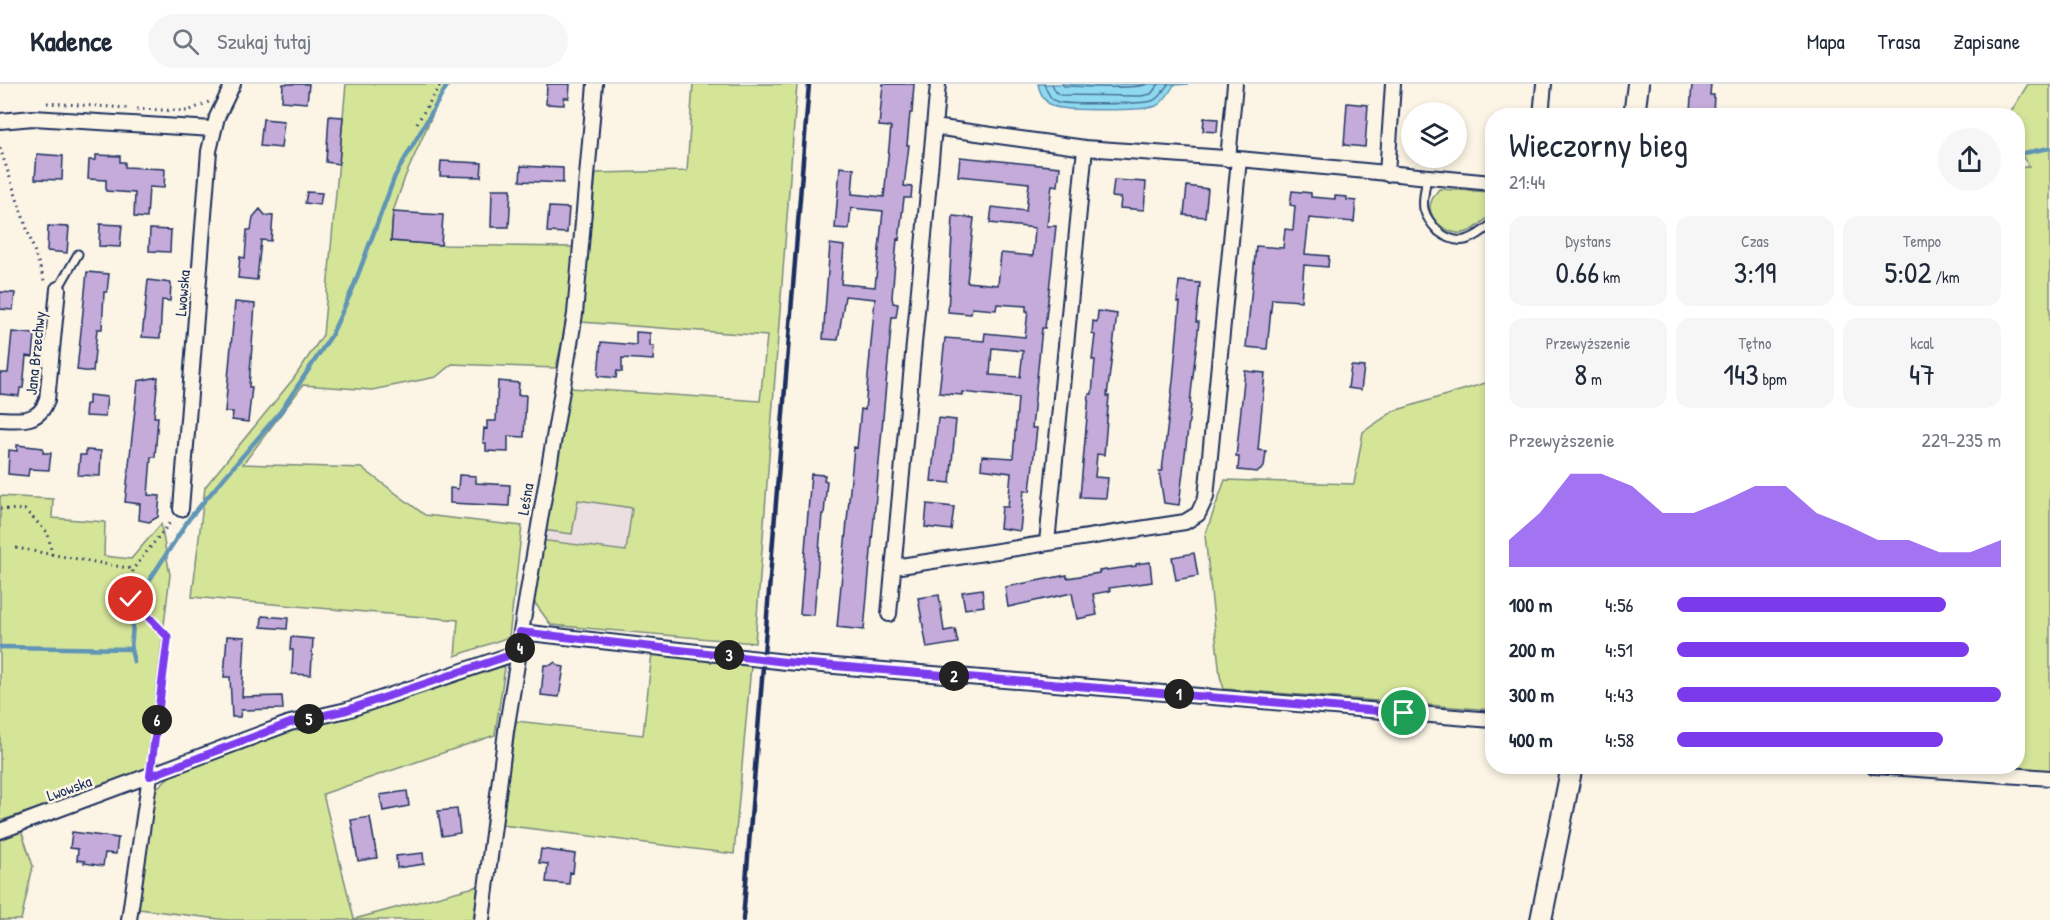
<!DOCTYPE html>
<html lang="pl">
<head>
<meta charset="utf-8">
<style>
  body { margin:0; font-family:"Patrick Hand",sans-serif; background:#f6f6f7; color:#1f2937; height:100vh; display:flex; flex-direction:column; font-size:22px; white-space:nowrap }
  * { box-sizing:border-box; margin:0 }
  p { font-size:20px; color:#747a83 }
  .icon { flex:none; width:33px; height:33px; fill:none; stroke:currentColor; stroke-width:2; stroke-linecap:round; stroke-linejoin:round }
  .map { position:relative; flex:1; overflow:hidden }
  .side { position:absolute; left:1485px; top:24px; width:540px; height:666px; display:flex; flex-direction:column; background:#fff; border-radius:24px; box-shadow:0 3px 9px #0003 }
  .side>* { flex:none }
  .fabs { position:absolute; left:1401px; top:18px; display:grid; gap:12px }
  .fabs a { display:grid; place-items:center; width:66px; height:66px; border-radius:50%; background:#fff; box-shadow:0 3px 9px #0003; font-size:30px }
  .pin { position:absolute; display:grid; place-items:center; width:51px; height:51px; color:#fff; margin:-26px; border:3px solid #fff; border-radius:50%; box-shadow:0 2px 6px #0007 }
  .km { position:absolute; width:30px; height:30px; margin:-15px; border-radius:50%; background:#222; color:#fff; font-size:16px; line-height:30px; text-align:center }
  .round { display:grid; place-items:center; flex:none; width:63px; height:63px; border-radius:32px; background:#f6f6f7 }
  .head { display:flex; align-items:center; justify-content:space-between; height:102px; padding:0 24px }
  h1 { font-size:33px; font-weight:600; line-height:45px }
  .stats { display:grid; grid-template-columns:repeat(3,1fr); gap:9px; height:102px; padding:6px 24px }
  .stats div { display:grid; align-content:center; border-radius:15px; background:#f6f6f7; text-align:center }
  .stats b { font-size:30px; font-weight:600 }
  .stats small { font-size:16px; font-weight:400 }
  .stats p { font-size:16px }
  .chart { height:168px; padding:12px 24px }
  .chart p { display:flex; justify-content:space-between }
  .chart svg { width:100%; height:108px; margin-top:6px; fill:#7c3aed; opacity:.7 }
  ul { padding:0 24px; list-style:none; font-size:20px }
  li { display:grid; grid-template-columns:96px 72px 1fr; align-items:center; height:45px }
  li i { height:15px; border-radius:8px; background:#7c3aed }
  header { display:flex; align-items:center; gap:36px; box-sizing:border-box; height:84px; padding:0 30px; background:#fff; border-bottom:2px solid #e0e1e3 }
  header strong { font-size:28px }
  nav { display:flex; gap:33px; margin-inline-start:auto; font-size:21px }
  .search { width:420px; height:54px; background:#f6f6f7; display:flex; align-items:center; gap:15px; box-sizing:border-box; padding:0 21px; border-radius:33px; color:#747a83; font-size:22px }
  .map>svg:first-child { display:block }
</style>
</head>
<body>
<header>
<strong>Kadence</strong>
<div class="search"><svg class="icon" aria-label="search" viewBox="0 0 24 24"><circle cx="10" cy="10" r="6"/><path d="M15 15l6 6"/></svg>Szukaj tutaj</div>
<nav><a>Mapa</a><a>Trasa</a><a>Zapisane</a></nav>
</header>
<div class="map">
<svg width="2050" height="836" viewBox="0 0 2050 836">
  <rect width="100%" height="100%" fill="#fcf5e5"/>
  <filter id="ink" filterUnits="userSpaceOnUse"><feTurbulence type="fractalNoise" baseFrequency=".0167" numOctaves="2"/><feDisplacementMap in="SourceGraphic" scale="12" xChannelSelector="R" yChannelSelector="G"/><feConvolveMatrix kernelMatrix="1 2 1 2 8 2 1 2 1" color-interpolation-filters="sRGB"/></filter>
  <g filter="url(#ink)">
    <path fill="#ecdfe1" d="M577,416L632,424L626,468L540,456L542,446Z"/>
    <path fill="#d5e598" stroke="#788a7b" stroke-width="1.5" d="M346,0H446L405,93L393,128L391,157L441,161L573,163L568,230L556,284L452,280L436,293L372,306L303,301L243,380L362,384L425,431L522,442L509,553L455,572L458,536L192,513L205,403L294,294L323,251Z
      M693,0H797L755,559L551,541L532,515L540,456L626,467L632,424L578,416L572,450L542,446L570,304L760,317L767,252L581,238L596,89L687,87Z
      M2028,0H2050V686L1973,683L2018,682V85L2029,82L2018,66V32L2009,31Z
      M1439,105L1492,108V129C1486,135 1478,144 1470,147C1454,155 1430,140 1430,122C1431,115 1435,110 1439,105Z
      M1492,297V626L1224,605L1220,592L1205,451L1225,396L1354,400L1363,348L1394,327Z
      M0,412L53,415L52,434L105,438L104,472L131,475L161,440L170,491L146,689L0,737Z
      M652,569L751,582L734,770L502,741L516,637L643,651Z
      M494,582L505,583L495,651L323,710L354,835L478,802L473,836H227L139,825L150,710L177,686L289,645Z
      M21,746L33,782L21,836H0V753Z"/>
    <path fill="#8fd9f0" stroke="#6195b6" stroke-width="1.5" d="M1038,0H1189L1174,1C1170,8 1163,19 1156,22C1145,27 1062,27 1053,22C1044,18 1040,9 1038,0Z"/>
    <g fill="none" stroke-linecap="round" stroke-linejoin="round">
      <path stroke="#497398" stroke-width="1.5" d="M1044,0C1047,7 1050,16 1058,18C1067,21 1143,20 1152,17C1159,15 1164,6 1168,0
        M1052,0L1056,8L1060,11L1141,12L1151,10L1159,0
        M1062,0L1064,2C1081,2 1135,6 1147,0"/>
      <path stroke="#6195b6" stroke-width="4.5" d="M2018,70L2050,64
        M138,514L189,435L281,327L331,252L353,204L395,92L448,0
        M0,563L131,565L134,528
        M131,565L134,578"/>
    </g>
    <path fill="#c5abd9" stroke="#1b2f5e" stroke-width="1.5" fill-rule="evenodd" d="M283,0H309L307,19L282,17Z
      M547,0H570L569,14H564V21L546,20Z
      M883,0H914L912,29H910L907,61H909L904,102L912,103L911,114H904L899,156L897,155L892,213L893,219L898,220L896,233H892L864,546L837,543L854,363L857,364L861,325L865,326L875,215L845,212L838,256L823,255L830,160L844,162L841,200L875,203L883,127L851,124L849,145L835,144L840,83L854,85L852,110L884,113L891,43L879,42Z
      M1692,0H1711L1710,11H1714L1713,30L1690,28Z
      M1347,19L1368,21L1365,63L1344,61Z
      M329,32L343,33L339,80L326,78Z
      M1204,34L1218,35L1217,48L1203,47Z
      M263,35L284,37L281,64L260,62Z
      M37,70L63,72L62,96L35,95Z
      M96,71L120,72V78H125V83L165,85L164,104L149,103L147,134L134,133L135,109L106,107V96L88,95L89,76H96Z
      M960,73L1060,83L1058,102L1052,101L1047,142H1056L1045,244H1042L1032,344H1037L1030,407L1024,406L1020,447L1000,444L1002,423H1008L1011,389L981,385L982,372L1013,374L1018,314L962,308V311L939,309L945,254L984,257L985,249L1025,253L1028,227H1026V222L997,220L996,226L972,224L971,230L948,228L953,132L974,134L967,198L998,201L1001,169L1033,172L1035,144L990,139L992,123L1026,127L1029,99L958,92ZM992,264L1023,267L1020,293L990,291Z
      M441,77L482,79L481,93L440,92Z
      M521,82L563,84V99L520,97Z
      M1114,96L1146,98L1144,126L1120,124L1121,114L1112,113Z
      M1187,102L1208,105L1205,133L1184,131Z
      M492,105H511L509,143H491Z
      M1292,107L1311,109V113L1335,115V112L1347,113V116L1356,117L1354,138L1309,134L1305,170L1329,172L1328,183L1304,181L1301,217L1272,215L1267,265L1246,263L1256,162L1283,164L1285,145L1293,146L1295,122L1290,121Z
      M307,108L322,109L320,121L305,119Z
      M549,123L569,124L567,149L547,148Z
      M260,125L265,131L273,132L271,157L261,156L257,196L238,194L240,173L245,174L247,146H251L253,133Z
      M393,128L443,131L441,161L391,157Z
      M100,140L122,141L120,163L99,162Z
      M48,142L69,143L67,169L47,167Z
      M150,145L171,146L170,168L149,167Z
      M87,188L109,190L107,208H104L102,245H97L93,288L77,286Z
      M148,196L171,199L170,217L162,216L160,254L142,253Z
      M1179,197L1200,199L1196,238H1199L1190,319L1191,320L1179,421L1164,419L1159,387H1162L1173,297L1180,218H1177Z
      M0,208L15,209L13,226L0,225Z
      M235,218L255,220L249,303H252L248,338L232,336L233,328H225Z
      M1098,227L1117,230L1107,312H1109L1104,371L1097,370L1095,393L1108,394L1106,414L1080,413L1089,310H1092L1095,276H1092L1095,251L1092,250L1093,237L1097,238Z
      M12,248L35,250L33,273L26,272L23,304H20L19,312L0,310V289H8Z
      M636,248L650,249V262H654L653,276L622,274V288L617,287L616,294L598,292L601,258L636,261Z
      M1351,282L1364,283L1361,306L1348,304Z
      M1245,287L1265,289L1258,366L1266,367L1264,383L1258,388L1238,386L1239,373H1236Z
      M158,293L154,333H158L155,373H151L148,411L160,412L158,433L149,438L139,436L140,420L125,418L138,297Z
      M498,297L519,299L518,311H526L524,353L508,352V368L486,367V359H483L484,344L487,345V337H496Z
      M89,311L107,313L105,333L85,332L86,320H89Z
      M938,334L956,336L950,399L931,397Z
      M17,361L43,364V369H51L49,386L29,385L28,392L8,390L9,366L17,367Z
      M86,366L101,367L100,392L78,391L80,371H86Z
      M811,390L825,391L824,396L827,397L824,430H822L814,531L800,530Z
      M459,391L476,392V399L510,401L509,422L450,419V404L458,405Z
      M927,420L954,423L951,446L925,443Z
      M1194,469L1198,492L1176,496L1172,473Z
      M1150,478L1152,498L1109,504L1110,507L1093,510L1097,531L1077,535L1072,509L1008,523L1005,503L1067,491V494L1099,489V487L1136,482V480Z
      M982,505L984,522L965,525L962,508Z
      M939,511L944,547L955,545L958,559L927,564L918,514Z
      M262,532L288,534L287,545L261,543Z
      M227,552L245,553L242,613L282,612L283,625L241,626L240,633H232L230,593H224Z
      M291,553L313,555L311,591L292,590L293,566H290Z
      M555,578L559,582L564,583L559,613L541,611L544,581H551Z
      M407,707L409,722L383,727L380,711Z
      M457,725L460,749L442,752L438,727Z
      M370,733L377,774L358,777L351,736Z
      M72,748L118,754L116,770L105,769L103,782L84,779L85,777L77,776L78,765L70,764Z
      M541,765L575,770L573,789L570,788L569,800L546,798L548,780L539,779Z
      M423,769L424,780L397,784L396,772Z"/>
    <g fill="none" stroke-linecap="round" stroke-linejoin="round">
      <g stroke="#1b2f5e" stroke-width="11">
        <path id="lane" d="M1427,92C1426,102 1422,115 1424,125C1426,134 1433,142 1439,148C1460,164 1474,155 1492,140
          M58,205L78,170"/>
      </g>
      <g stroke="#1b2f5e" stroke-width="18">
        <path id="street" d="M1541,32L1544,0
          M0,37L33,34L213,45
          M934,43L1085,64L1239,75L1492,99
          M1228,75L1235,0
          M1387,90L1393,0
          M0,335C20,336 39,339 47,316L58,205
          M181,425L209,67L217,33L233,0
          M1047,459L1085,64
          M894,483L1185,438L1198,430L1206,413L1239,75
          M889,530L938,0
          M521,548L786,578L1492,636
          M1874,682L2050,694
          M0,747L290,639L347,626L519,568
          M129,836L150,692
          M482,836L506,647L519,568L521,548L575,230L595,0"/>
      </g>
      <g stroke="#1b2f5e" stroke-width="24">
        <path id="secondary" d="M1634,32L1638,0
          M1541,836L1572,682"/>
      </g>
      <path stroke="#1b2f5e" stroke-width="3" stroke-dasharray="1.5 4.5" stroke-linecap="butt" d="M47,19L127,24
        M137,25L188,27L209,18
        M417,39L441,0
        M0,64L45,199
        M0,425L25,426L48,449L52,471
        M16,464L133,485
        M152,676L168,553L131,515L133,485L172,436"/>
      <use href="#lane" stroke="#fcf5e5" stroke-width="7"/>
      <use href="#street" stroke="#fcf5e5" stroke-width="14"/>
      <use href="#secondary" stroke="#fcf5e5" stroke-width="20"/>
      <path stroke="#1b2f5e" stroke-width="4.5" d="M743,836L809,0"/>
    </g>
  </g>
  <g fill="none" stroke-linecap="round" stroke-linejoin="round" filter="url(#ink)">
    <g stroke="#fff" stroke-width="12">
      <path id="route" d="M131,515L168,553L150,692L290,639L347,626L519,568L520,548L786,578L1404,629"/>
    </g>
    <use href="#route" stroke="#7c3aed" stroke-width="8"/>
  </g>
  <g text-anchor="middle" stroke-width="5" stroke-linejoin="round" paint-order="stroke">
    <g font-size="16" fill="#1b2f5e" stroke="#fcf5e5">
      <text transform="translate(182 209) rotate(-85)" y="6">Lwowska</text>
      <text transform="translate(35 269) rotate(-84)" y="6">Jana Brzechwy</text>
      <text transform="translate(525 415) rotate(-80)" y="6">Leśna</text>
      <text transform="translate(69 704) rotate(-20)" y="6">Lwowska</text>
    </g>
  </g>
</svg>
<div class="fabs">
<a><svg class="icon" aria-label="layers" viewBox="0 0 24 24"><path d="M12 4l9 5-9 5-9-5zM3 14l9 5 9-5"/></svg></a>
</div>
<div class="pin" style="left:1404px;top:629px;background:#1e9e55"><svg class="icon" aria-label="arrive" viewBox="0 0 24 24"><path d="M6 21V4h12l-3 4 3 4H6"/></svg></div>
<div class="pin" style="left:131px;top:515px;background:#d93025"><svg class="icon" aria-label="check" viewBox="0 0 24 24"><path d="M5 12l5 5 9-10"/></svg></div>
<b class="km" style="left:1179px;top:610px">1</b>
<b class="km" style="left:954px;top:592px">2</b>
<b class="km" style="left:729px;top:571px">3</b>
<b class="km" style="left:520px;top:564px">4</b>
<b class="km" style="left:309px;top:635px">5</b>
<b class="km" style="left:157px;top:636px">6</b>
<section class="side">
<div class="head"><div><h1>Wieczorny bieg</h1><p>21:44</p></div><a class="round"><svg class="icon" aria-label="share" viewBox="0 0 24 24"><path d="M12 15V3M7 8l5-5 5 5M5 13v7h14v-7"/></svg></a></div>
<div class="stats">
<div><p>Dystans</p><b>0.66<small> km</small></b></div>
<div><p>Czas</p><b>3:19</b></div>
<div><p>Tempo</p><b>5:02<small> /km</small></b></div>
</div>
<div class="stats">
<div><p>Przewyższenie</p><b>8<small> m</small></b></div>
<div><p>Tętno</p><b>143<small> bpm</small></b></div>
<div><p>kcal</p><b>47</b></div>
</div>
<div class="chart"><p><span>Przewyższenie</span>229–235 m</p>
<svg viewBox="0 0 160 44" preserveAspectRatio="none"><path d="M0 44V33L10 22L20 6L30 6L40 11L50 22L60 22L70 17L80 11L90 11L100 22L110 27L120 33L130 33L140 38L150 38L160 33V44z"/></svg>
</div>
<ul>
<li><b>100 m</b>4:56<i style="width:83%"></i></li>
<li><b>200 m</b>4:51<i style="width:90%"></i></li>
<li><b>300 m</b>4:43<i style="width:100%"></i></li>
<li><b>400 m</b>4:58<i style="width:82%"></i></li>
</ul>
</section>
</div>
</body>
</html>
